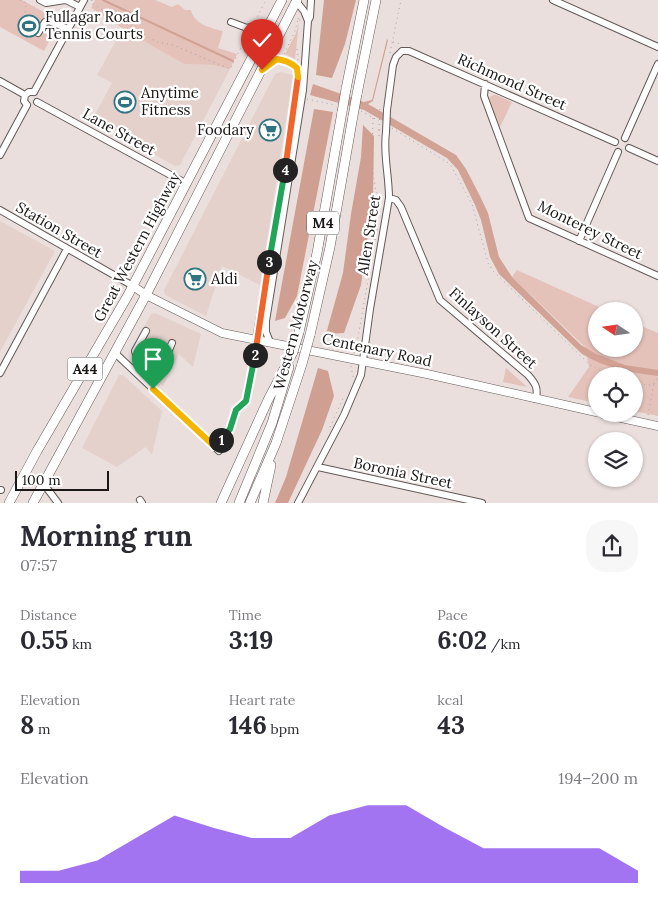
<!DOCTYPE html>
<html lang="en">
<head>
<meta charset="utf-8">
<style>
  body { margin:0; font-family:Lora,serif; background:#f7f7f7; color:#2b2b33; height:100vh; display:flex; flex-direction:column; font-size:19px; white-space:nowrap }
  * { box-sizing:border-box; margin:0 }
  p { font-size:16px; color:#7c7c81 }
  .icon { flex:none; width:28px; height:28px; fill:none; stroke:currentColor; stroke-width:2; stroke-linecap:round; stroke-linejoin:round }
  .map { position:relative; height:503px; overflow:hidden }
  .details { display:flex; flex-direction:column; background:#fff; flex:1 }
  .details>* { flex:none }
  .needle { width:32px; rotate:283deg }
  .controls { position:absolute; left:588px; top:302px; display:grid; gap:10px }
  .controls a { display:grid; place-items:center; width:55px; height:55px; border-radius:50%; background:#fff; box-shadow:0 1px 4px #0004; font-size:25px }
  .scale { position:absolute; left:15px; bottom:12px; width:94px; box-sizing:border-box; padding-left:5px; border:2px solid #1a1716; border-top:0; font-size:14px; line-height:18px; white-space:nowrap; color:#1a1716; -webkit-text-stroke:4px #fff; paint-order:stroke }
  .pin { position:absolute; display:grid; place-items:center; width:42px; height:42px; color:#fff; margin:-51px -21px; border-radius:50% 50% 50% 0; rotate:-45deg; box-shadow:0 0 5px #0007 }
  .pin .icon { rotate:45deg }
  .km { position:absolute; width:25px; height:25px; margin:-12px; border-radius:50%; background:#222; color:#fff; font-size:14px; line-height:25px; text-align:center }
  .round { display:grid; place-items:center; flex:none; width:52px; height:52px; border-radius:20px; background:#f7f7f7 }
  .headline { display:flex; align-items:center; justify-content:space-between; height:85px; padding:0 20px }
  h1 { font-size:28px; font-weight:800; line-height:38px }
  .figures { display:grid; grid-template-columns:repeat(3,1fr); gap:8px; height:85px; padding:5px 20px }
  .figures div { display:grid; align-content:center }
  .figures b { font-size:25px; font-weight:800 }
  .figures small { font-size:14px; font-weight:400 }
  .figures p { font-size:14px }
  .chart { height:140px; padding:10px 20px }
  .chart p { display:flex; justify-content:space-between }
  .chart svg { width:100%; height:90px; margin-top:5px; fill:#7c3aed; opacity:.7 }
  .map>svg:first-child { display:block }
</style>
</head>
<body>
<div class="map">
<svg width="658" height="503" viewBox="0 0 658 503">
  <rect width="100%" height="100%" fill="#eadfdd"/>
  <path fill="#e4d1cc" d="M123,28L133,35L184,64L213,65L230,69L180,165L175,166L92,120L112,83L97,75Z
    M280,72L293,75L260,285L222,266L206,316L165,295L164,290L275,74Z
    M0,221L55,251L0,352Z
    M155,313L201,334L193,367L179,354L163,386L132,358L131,352L151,314Z
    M119,375H123L162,411L152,455L146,447L117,467L82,448Z"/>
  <path fill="#e4c2ba" d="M0,0H22L60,21L44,51L0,27Z
    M95,0H155L172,7L178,4L185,10H191C194,24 210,28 223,31L218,48L237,54L230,69L213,65L184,64L133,35L91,8Z
    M299,22L295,59L285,54L296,33Z
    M493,95H496L512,102L500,127L489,101L490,97Z
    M517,270L608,311H596V349H634V323L658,333V416L634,411V376H596V403L568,397L589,367L585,347L512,277Z
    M506,368L527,387L503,382Z"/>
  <path fill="#cf9f92" d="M324,0H356L345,44L332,78L316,75Z
    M314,109L333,112L297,296L285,318L275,321Z
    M363,125L374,136L373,200L361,285L344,333L326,334L343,273L351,214L361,157Z
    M318,368L328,371L334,396L322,430L288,503H275L286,477Z"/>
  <path fill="#d2a295" d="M387,39L388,40L373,101L368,104L456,155L466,169L480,196L488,213L499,257L512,277L581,345L596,354L625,365L658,370V376C632,373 605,368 582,354L499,274L490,257L481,220L475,205L458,170L447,158L364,110L310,95L313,84L364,102L372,100Z"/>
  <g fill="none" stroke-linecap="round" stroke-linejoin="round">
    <path stroke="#d2a295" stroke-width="2" d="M103,0L233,61"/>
    <g stroke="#635a58" stroke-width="8">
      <path id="minor" d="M40,0L46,3L65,0
        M66,0L80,7
        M295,0L304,11L308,21
        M553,0L658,47
        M231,22L247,28L251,27
        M38,33L45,22L49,21L68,29
        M0,81L25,95
        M485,84L484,96L529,218L658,276
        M34,92L84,0
        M37,102L187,184
        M27,105L24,101L25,95L29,92H34
        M387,110L393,65L396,57L402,51H409L615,142
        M625,138L658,64
        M629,148L658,161
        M0,155L27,105
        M389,198L396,200L401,207L440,300L528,375C536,384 538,388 536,399
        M0,210L133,286
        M579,241L618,152
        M146,331L135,351L137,357L155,364H163L172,343
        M270,342L266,332V321L303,90L308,21L310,17L311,0
        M115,353L219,451
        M0,373L67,249
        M246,401L254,363L256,340L281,191L298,79L297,68C291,62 285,61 277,59L263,69
        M318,467L482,503
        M43,483L58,503
        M0,490H1
        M140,500L142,503
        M298,503L344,415L361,375L370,309L389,198C389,175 383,154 386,132"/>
    </g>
    <g stroke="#635a58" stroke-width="9">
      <path id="major" d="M133,286L146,295L222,333L427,374L596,412
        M603,414L658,426"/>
    </g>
    <g stroke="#635a58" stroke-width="10">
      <path id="highway" d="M346,89L364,0
        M357,94L376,0
        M299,332L317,253L342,112
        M310,335L330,247L353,116
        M9,503L37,451L127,297L282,0
        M33,503L146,295L297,0
        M221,503L268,400L293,352
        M239,503L272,423L289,367
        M250,503L276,443L302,364
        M263,503L271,465"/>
    </g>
    <path stroke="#aca3a1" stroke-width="1" stroke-dasharray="1 4" stroke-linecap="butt" d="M20,0L26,3L25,14L39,21
      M92,0L91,3L157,42L173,45L230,69L248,34
      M298,19L299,17L300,21
      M255,21L266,0
      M393,42L401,44
      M297,49L298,60
      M390,53L401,0
      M284,54L295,31L298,20
      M307,99L335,105
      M361,111L379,121
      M373,118L372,165L376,192L382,196
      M392,128L450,164L472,204L488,263L493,271L590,365L611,376
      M379,130V136
      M354,353L357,343L377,229
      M351,366L353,377
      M634,384L650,385L654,384L658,377
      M648,415L654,384
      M330,427L344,396
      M218,443L230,429L236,410L242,405"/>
    <use href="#minor" stroke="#fff" stroke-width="6"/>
    <use href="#major" stroke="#fff" stroke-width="8"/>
    <use href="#highway" stroke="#fff" stroke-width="9"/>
    <g stroke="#635a58" stroke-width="8" stroke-linecap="butt">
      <path id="minor-bridge" d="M386,132L387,110"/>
    </g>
    <g stroke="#635a58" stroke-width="10" stroke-linecap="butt">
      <path id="highway-bridge" d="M342,112L346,89
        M353,116L357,94
        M293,352L299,332
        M302,364L310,335"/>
    </g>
    <path stroke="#aca3a1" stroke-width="1" stroke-dasharray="1 4" stroke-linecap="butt" d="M379,130L380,105"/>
    <use href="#minor-bridge" stroke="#fff" stroke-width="6"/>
    <use href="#highway-bridge" stroke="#fff" stroke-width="9"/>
  </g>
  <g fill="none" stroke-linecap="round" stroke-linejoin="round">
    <g stroke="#fff" stroke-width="10">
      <path id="split-1" d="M153,389L214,446L221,440"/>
    </g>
    <g stroke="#fff" stroke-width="10">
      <path id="split-2" d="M221,440L230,429L236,410L246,401L255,355"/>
    </g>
    <g stroke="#fff" stroke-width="10">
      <path id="split-3" d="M255,355L269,262"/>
    </g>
    <g stroke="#fff" stroke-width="10">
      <path id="split-4" d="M269,262L285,170"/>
    </g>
    <g stroke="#fff" stroke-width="10">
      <path id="split-5" d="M285,170L298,77"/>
    </g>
    <g stroke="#fff" stroke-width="10">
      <path id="split-6" d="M262,70L277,59C285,61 291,62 297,68L298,77"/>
    </g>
    <use href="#split-1" stroke="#f5b400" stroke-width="6"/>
    <use href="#split-2" stroke="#22a559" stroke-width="6"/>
    <use href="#split-3" stroke="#f0652b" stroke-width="6"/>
    <use href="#split-4" stroke="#22a559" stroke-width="6"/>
    <use href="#split-5" stroke="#f0652b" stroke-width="6"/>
    <use href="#split-6" stroke="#f5b400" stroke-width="6"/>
  </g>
  <defs>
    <g id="stadium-ring" transform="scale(1.125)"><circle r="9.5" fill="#fff" stroke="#307484" stroke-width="1.5"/><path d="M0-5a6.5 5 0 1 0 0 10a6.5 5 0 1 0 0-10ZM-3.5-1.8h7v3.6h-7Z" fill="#307484"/></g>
    <g id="supermarket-ring" transform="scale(1.125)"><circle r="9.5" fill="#fff" stroke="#307484" stroke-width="1.5"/><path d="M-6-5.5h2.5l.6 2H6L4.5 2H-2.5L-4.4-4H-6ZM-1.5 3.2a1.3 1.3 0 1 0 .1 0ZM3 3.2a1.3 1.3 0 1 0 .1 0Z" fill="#307484"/></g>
  </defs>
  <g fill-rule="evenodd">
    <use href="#stadium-ring" x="29" y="26"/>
    <use href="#stadium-ring" x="125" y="102"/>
    <use href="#supermarket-ring" x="270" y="130"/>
    <use href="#supermarket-ring" x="195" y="279"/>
  </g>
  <g text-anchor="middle" stroke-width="4.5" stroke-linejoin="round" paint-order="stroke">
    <g fill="#fff" stroke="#5f5d5c" stroke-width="1">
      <rect x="307" y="211.5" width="32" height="23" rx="4"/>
      <rect x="67.5" y="357.5" width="35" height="23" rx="4"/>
    </g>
    <g font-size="14" font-weight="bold" fill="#1a1716">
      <text x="323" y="228">M4</text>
      <text x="85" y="374">A44</text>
    </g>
    <g font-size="15" fill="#1a1716" stroke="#fff" text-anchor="start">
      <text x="45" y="22">Fullagar Road<tspan x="45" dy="17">Tennis Courts</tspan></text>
      <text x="141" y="98">Anytime<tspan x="141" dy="17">Fitness</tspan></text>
      <text x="254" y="135" text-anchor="end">Foodary</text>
      <text x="211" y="284">Aldi</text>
    </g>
    <g font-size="15" fill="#1a1716" stroke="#fff">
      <text transform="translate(512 82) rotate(24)" y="5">Richmond Street</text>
      <text transform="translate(119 132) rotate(29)" y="5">Lane Street</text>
      <text transform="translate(59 230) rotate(30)" y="5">Station Street</text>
      <text transform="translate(590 230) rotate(26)" y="5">Monterey Street</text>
      <text transform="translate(369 235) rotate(-81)" y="5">Allen Street</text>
      <text transform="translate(137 247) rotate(-62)" y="5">Great Western Highway</text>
      <text transform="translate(296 325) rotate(-75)" y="5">Western Motorway</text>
      <text transform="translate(493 328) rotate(42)" y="5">Finlayson Street</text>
      <text transform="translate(377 350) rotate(12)" y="5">Centenary Road</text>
      <text transform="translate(403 473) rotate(12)" y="5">Boronia Street</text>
    </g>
  </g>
</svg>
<div class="controls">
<a><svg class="needle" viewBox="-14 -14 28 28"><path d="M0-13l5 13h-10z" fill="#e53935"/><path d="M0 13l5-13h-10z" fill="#7c7c81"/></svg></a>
<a><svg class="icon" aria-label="locate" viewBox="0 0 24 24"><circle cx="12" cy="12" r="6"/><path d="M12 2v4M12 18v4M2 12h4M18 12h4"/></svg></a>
<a><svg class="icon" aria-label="layers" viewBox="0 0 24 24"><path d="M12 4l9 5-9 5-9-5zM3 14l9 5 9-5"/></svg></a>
</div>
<div class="scale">100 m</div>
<div class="pin" style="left:153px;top:389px;background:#1e9e55"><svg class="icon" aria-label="arrive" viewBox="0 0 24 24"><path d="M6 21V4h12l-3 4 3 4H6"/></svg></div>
<div class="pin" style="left:262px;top:70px;background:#d93025"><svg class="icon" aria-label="check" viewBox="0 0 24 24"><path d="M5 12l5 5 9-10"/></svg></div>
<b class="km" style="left:221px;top:440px">1</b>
<b class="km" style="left:255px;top:355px">2</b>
<b class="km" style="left:269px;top:262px">3</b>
<b class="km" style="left:285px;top:170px">4</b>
</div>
<section class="details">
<div class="headline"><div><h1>Morning run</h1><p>07:57</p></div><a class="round"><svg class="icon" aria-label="share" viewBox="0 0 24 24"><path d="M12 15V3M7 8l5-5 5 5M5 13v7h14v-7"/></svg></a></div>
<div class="figures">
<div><p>Distance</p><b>0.55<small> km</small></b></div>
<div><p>Time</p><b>3:19</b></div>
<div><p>Pace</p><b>6:02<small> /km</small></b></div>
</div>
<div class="figures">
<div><p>Elevation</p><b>8<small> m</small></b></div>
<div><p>Heart rate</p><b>146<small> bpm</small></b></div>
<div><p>kcal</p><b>43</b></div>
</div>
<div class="chart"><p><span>Elevation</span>194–200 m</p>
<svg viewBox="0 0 160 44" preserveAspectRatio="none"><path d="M0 44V38L10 38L20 33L30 22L40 11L50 17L60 22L70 22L80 11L90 6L100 6L110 17L120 27L130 27L140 27L150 27L160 38V44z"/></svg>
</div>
</section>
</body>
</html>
